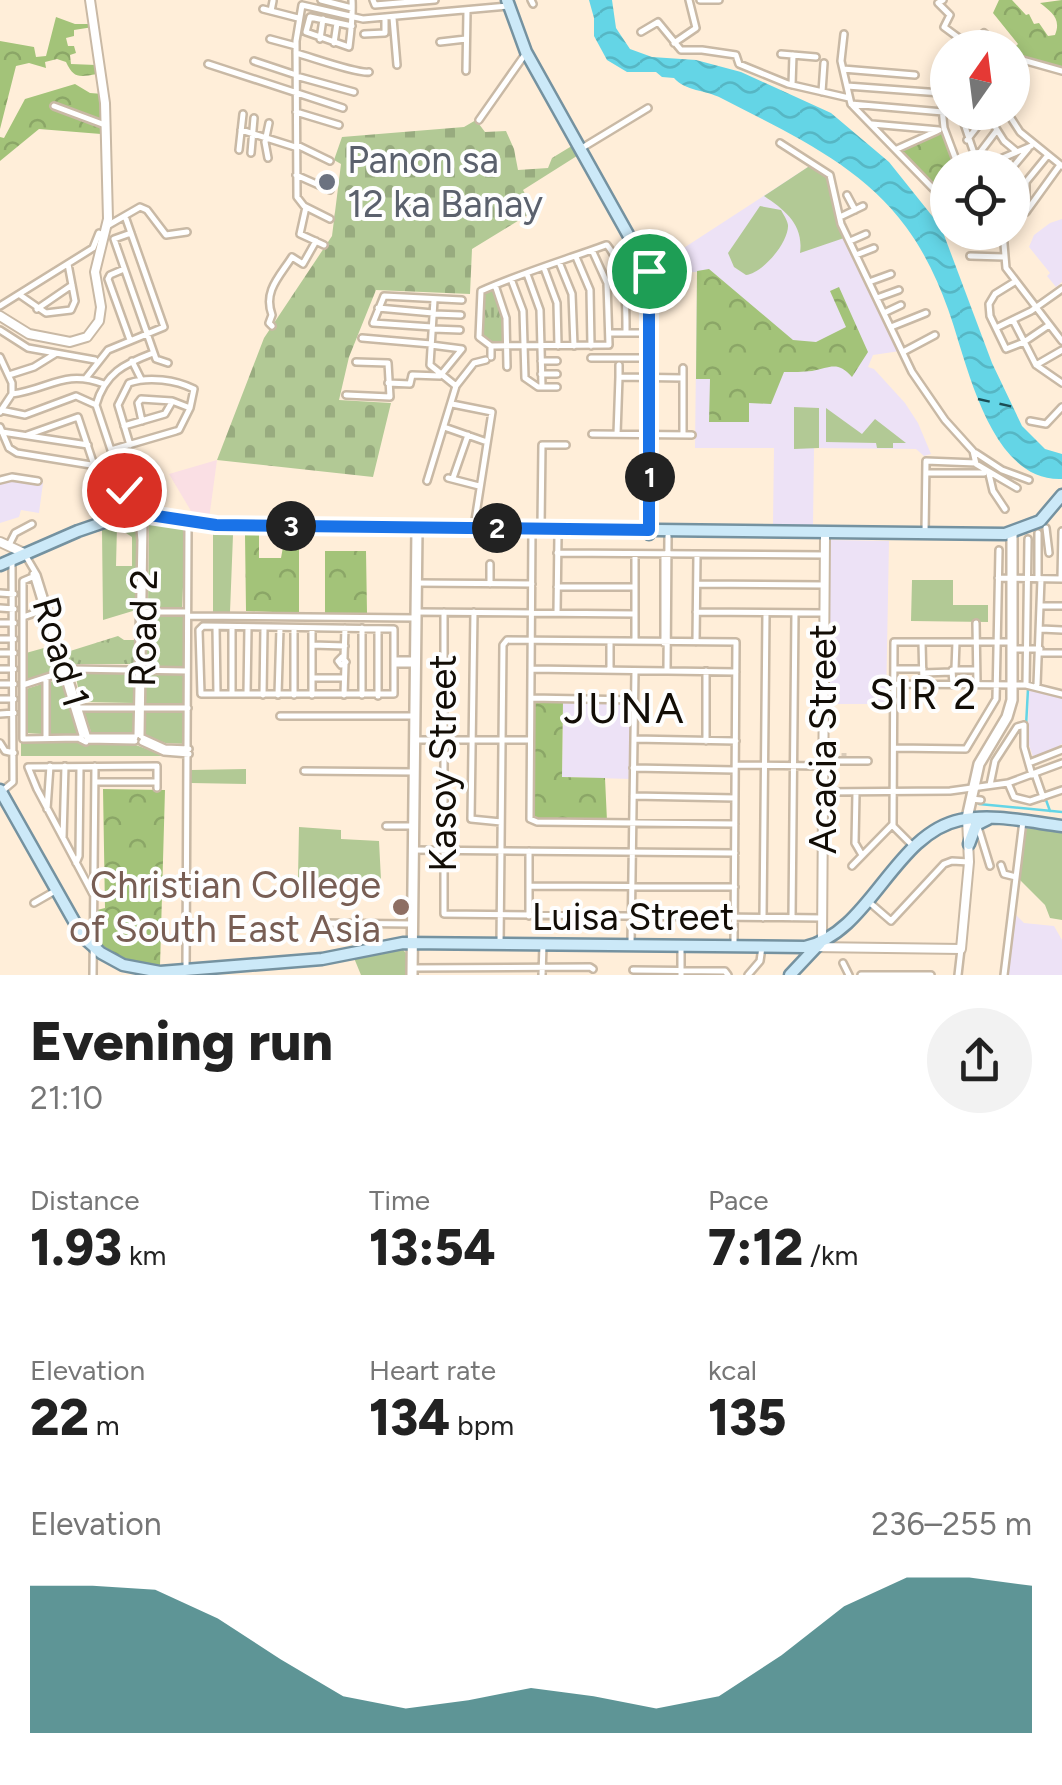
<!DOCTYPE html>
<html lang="en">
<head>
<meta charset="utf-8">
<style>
  body { margin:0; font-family:Figtree,sans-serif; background:#f2f2f2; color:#222; height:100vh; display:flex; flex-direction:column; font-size:38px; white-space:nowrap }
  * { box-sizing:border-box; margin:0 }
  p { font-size:32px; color:#767676 }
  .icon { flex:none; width:55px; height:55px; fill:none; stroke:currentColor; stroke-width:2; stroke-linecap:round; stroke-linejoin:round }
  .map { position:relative; height:975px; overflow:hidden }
  .sheet { display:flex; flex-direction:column; background:#fff; flex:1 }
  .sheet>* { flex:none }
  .needle { width:65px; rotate:14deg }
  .controls { position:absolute; left:930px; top:30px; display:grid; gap:20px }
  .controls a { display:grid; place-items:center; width:100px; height:100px; border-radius:50%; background:#fff; box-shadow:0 5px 15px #0003; font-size:50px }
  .pin { position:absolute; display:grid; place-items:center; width:85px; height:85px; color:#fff; margin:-42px; border:5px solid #fff; border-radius:50%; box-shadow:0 2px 10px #0007 }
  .km { position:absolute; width:50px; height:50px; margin:-25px; border-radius:50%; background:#222; color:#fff; font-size:28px; line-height:50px; text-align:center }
  .round { display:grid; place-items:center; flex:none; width:105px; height:105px; border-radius:52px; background:#f2f2f2 }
  .overview { display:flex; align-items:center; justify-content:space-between; height:170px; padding:0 30px }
  h1 { font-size:55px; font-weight:800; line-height:75px }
  .metrics { display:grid; grid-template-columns:repeat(3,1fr); gap:15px; height:170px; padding:10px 30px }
  .metrics div { display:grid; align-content:center }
  .metrics b { font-size:50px; font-weight:800 }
  .metrics small { font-size:28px; font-weight:400 }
  .metrics p { font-size:28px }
  .chart { height:280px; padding:20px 30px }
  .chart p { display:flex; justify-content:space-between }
  .chart svg { width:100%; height:180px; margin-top:10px; fill:#1b696b; opacity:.7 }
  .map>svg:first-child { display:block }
</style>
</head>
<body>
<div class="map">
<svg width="1062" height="975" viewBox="0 0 1062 975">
  <defs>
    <pattern id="forest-crowns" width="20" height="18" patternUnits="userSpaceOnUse" patternTransform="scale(2.5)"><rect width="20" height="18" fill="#a3c379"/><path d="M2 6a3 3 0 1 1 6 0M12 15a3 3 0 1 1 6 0" fill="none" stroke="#8ba667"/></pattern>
    <pattern id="cemetery-stones" width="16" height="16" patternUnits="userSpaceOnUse" patternTransform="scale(2.5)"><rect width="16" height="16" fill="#b2c995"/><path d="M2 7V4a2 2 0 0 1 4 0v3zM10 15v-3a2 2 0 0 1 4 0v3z" fill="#98ab7f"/></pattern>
    <pattern id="park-tufts" width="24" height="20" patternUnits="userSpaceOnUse" patternTransform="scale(2.5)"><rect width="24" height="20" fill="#b2c995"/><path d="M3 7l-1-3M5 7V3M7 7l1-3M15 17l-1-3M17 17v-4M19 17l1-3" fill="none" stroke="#98ab7f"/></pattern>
    <pattern id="water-waves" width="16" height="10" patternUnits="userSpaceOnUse" patternTransform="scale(2.5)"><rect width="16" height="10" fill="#64d5e6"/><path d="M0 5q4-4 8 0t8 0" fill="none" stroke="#56b6c4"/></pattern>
  </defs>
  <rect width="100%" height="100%" fill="#ffeed9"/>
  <path fill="#ede2f6" d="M811,165L900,351L873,355L868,367L874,369L905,403L918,423L931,454L924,456L916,449L814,448L813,526L776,525L773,524L774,448H695L697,272L654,271L653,268Z
    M1062,219V282L1056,287L1047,276L1050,273L1029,247L1034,235L1050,223Z
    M18,479L43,483L39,513L21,510L19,517L0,523V481Z
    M829,540L889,541L886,704H825Z
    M1029,687L1062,697V744L1034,760L1028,742Z
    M563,701L633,702L631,779L562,777Z
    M1014,913L1024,923L1054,926L1062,940V975H1007Z"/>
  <path fill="#fadfe4" d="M217,460L209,519L194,516L169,474Z"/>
  <path fill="#b2c995" d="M811,165L828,176L847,237L800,253C804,225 785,210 764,196Z
    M760,206L781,210C783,214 787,219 788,225C789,242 762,274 746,275L734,267L728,253Z
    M794,407L819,408V448L794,449Z
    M826,408L862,434L875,419L906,443H893V448H877L876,443L826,442Z
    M124,524H134L137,536L136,610L103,620L102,530L117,526L116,566H132V537L126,533Z
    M149,524L186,528L182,607L148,608Z
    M213,533L233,535L230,612H213Z
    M912,580H953V605H988V622L911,621Z
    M147,615L184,616L183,668L147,667Z
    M51,646L58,671L26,681V653Z
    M75,673L135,674L134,703L81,702Z
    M146,674H183V704H146Z
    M60,678L78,731L77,734H50V682Z
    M42,684V734L26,733V689Z
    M84,711H134V732H91Z
    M146,712L187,713V744L165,743L146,735Z
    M21,741L133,744L166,756H21Z
    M246,769V784L191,783V770Z
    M299,827L341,830V839L379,841L381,880L298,878Z
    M1025,828L1062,832V920L1050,918L1045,905L1019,879Z
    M402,949L406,953V975H361L354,958Z"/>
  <path fill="url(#forest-crowns)" d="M999,0H1012L1026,15L1029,14L1034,24L1039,23L1048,36L1055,35C1062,18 1050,11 1040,3L1062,0V68L1024,61L1015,56L1013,49L1018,44L993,13Z
    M56,17L75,24H92L93,27L74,30V36L66,38L68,46H74L76,53L70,55L71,64L96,65L97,74C79,77 74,79 66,62L57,59L45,62L46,68L29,63L16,66L0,129V41L34,47L36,57L46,56Z
    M75,84L90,93L103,94L101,134L39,129L0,161V137L4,138L25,99Z
    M943,130L958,167L948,168L947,180L935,187L899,149Z
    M709,269L793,340L816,342L846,327L830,291L839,287L868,352L852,377C838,361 831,367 812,371C803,372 793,372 784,372L771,404L749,403V422H709L710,379H696L697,271Z
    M245,535H259V558H281L283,547L299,546V613L246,611Z
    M325,551H366L367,613H325Z
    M533,700L563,701L562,777L605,778L607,821H536L531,818Z
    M103,789L165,790L160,966L123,958L97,942V910L105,908Z"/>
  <path fill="url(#cemetery-stones)" d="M476,120L485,132L506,131L514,149L518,170L548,168L552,158L575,144L580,154L523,190L534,211L472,249L470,294L376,290L349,357L339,400L391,403L373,477L217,460L264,338L332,236L341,164L334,160L342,137L464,127Z"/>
  <path fill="url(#park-tufts)" d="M493,288L499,299L498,304L501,303L505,322L502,323L505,327L502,344L489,343L480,338L481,294Z
    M118,636L124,640H136L134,664H70L67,652Z"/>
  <path fill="url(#water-waves)" d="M589,0H612L616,28L630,49L652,57L696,60L741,72L831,113L889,162L941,227L992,363L1022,426L1045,449L1062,454V479C989,482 967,361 948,309C938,281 924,251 906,227C860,164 788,133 721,98C706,90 685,91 674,78L662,77L656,72H627L607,60L594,36V18Z"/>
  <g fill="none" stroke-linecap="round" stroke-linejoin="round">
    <path stroke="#64d5e6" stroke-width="2.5" d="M1026,726L1028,689
      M1046,800L1050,811
      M979,804L1062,812"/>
    <path stroke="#1b4d54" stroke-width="2.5" stroke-dasharray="12 10" stroke-linecap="butt" d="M978,399L1014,407"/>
    <path stroke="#dbccb9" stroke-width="5" stroke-dasharray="5 2.5" stroke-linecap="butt" d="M844,758V753"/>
    <g stroke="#c9b9a5" stroke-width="10">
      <path id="minor" d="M321,0L352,8
        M373,0L375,5L435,0
        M531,0L533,4
        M700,0H719
        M943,0L938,3L950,15L944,27L963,41L969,37L976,40L984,33L1001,48
        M263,9L298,18
        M271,11L273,1
        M393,18L397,65
        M352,26L310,17L306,32L349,47C351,31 353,16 352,0
        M641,32L658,22L681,50H702L736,55L739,64L788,84L849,98
        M364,34L385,33V18
        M844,34L841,61L851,104L948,204
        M270,39L296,46
        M320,39L323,19
        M440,42L466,39
        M334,43L337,23
        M674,43L696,28L689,0
        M296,53C311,57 358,74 369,72
        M781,54L816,57
        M1012,57L1062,71
        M254,61L296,75
        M208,64L343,108
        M843,69L915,75
        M466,71L467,11
        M296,76L354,92
        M939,77L944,128L959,168
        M792,85L793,55
        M847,86L941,93
        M822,92L824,63
        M851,104L943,112
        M54,106L105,125
        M296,112L339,125
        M960,112L979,168
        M972,112L974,129
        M1007,112L1020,132L1062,166
        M987,114L1004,141L1016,151
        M479,120L526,53
        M872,124L939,130
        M241,130L295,147
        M967,140L987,114
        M780,143L830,175L841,224L912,372L945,420L973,451L976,464L1017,488
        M297,145L330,161
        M582,148L648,108
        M897,149L937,131
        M239,150L243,114
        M251,153L254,118
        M268,158L265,142L269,123
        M975,159L997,130
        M979,168L1031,146
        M1012,168L1028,149
        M296,175L330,190
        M935,189L948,182
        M847,195L855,210
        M306,207L300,234L324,245
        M1026,209V182L1048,155
        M1012,213L1026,212L1060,165
        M840,217L863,206
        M330,219L304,206L297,197L296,41L302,5L363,19L508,6
        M107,226L140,207L147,210L166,235L187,232
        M979,232L1003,239
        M1003,232L1006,268L1062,341
        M131,233L114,239L156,359L168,363
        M850,241L866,234
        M592,250L607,283L609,345L491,346L479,337L481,291C521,273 565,260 606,245H607C627,270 626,302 626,333
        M856,255L874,248
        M970,256L1004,257
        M576,257L590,290L591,346
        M559,262L572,294L574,346
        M621,267L640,257
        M544,268L557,303L558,346
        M124,269L110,275L108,279L130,340
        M527,274L540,310L542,387
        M511,279L523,311L525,378L538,387H557
        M1016,281L995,294L989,304L990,316L1006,349L1024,342L1049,325
        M869,282L891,274
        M495,285L506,318L507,367
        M20,295L46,313L71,310L75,301L68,264
        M877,298L899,290
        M434,300L430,365L456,386
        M0,306L93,248L99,233
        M378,308L433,313
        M37,309L72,285
        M884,313L901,305
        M434,314L461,315
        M1013,320L1036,365L1062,383
        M373,323L384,296L462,300
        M373,323L432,327
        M272,326L269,323L272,315C263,291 280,276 292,257L303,264L316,241
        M891,327L926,313
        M996,328L1031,311L1062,289
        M433,329L460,330
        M0,330L28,348L95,360
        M609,333H646
        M362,338L431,344
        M491,346V357
        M903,352L935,335
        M0,357L12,383V394
        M591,358H648
        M132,361L141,379
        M541,361H557
        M619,365V377
        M1036,365L1062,350
        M541,374H557
        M9,375L34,367L55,354
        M86,378L108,350L164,327L126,219
        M388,383L410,384L412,375L440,376L462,349L431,345
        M346,395L390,397L388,363L356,362
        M452,404L492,412L474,527
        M1,410L25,415L76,396L96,405
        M0,412L12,394C50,389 64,369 104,384
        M142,421L138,403L141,399L172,401L190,408
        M1030,421L1046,424L1062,407
        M124,426L165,414L172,402
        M0,427L9,448L17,453L91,465L112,461
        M447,428L487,442
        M2,432L88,445
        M592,434L692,435
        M617,434L619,377L683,378
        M27,435L78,417L94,465
        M683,435V368
        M111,450L176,431L179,430L190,408L194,389C176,380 149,376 129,383L118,405L130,445
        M976,453L1002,470L1029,480
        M117,465L124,490L148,512
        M117,468L96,405C105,373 124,364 153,353
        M926,473H984
        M989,474L993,491L1005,509
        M448,478L479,486
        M453,478L468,435
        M0,480L12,477L38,481
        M427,481L456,386L474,363L486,360
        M102,493L117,510L120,522
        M541,526L542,445H566
        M1046,528L1049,553
        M532,529L530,819L537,822L735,824
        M925,533L926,461L976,463
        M1038,533V579
        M9,545L15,533L32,524
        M557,553L825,555
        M27,558L37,575L87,735
        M490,564V584
        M33,574L82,735
        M37,575L23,581V739L80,738
        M998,578L1062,579
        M1061,579L1062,531
        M416,583L532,584
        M697,584L824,585
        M557,587H634
        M0,593L14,594
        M1041,606H1062
        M0,608L14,609
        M144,612H186
        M416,612L635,614
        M444,612V914L822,918
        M474,612L471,819L501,822
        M696,612L823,613
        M557,613L558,534
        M189,616L416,618
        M23,617L44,610
        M0,623H14
        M976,623L977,684
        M203,626L394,629V694H201L199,630Z
        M216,627L217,694
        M294,628V695
        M1041,629L1062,630
        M0,639H14
        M610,641V670
        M635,641V554
        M696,642L697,555
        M922,642L923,684
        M664,643V554
        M312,645L345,646
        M1013,649H1040
        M0,653H14
        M1040,653H1062
        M342,657L346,662L341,665L338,661Z
        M344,658L345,628
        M394,660H415
        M394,664H415
        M0,669H14
        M531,669L736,672
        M894,669H923
        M955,669L956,642
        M667,671L668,536
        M706,671V741
        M923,673L952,672
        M312,678H344
        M0,684H14
        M894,684L1026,685L1062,694
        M23,685L72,669L187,671
        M953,685L952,670H976
        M1026,685L1028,539
        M1037,685L1041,579
        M232,694V627
        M247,694L248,627
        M263,695L264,628
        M278,695L280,628
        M312,695V628
        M344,695L345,664
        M362,695V628
        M378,696V629
        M531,698L634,700
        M0,699H14
        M76,708H188
        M0,714L14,713
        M280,716H414
        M1024,725V747L1032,775
        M83,734L88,737L86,742L80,739Z
        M137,735L141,540L139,520
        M141,736L144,520
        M88,737H135
        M46,738V678
        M143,738L165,748L189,749
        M634,739L736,741
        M88,740L135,741
        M414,740H530
        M142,742L164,752L189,754
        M0,743L5,751L14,753
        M895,748L966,749L996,699L999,550
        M823,761H868
        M1029,763L1062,750
        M736,765L823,766
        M633,768L735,770
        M304,771L414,772
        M1035,774L1043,797
        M95,782H157
        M1008,783L1014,797L1030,801L1062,790
        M990,785L995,761L1017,727L1024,725
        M1,792L13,782L12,564
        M822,792L950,791L1008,783L1062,763
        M856,793L855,843L862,855
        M633,796L735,798
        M971,799L981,800
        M47,809L50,766
        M386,826H413
        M978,827L990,866
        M63,838L65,766
        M913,846L893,826L894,642H1011
        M413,850L735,853
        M76,863L79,856L80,767
        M1001,865L1004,874L1016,877
        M852,866L893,824
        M529,886L735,887
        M95,898L37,789L28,767L157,766V788
        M869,902L891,921L944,864L952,861L969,862
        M34,903L55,891
        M529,916V851
        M763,918L766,613
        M792,918L795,613
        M320,923L412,924
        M631,943L635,671
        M500,944L503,645L507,640L736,642L734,944
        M843,963L849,975
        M412,968L590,967L593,969
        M186,970L188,526
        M633,970L725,971L728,975
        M93,975L95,766
        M542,975L543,945
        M681,975V946
        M748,975L760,961L762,947
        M861,975H931
        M958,975L961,949
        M1004,975L1023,821"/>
    </g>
    <g stroke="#c9b9a5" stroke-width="12">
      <path id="tertiary" d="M0,316L29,334L70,342L87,337L99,321L101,307L95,272L108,219L105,103L90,0
        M0,542L26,554
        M822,941L825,537
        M812,947L961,949L969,862L967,818"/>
    </g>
    <g stroke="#c9b9a5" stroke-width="14">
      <path id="secondary" d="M967,818L979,764L1007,717L1012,700V533
        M412,975L417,528"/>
    </g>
    <g stroke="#7592a0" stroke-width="15">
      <path id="primary" d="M507,0L526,52L649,272V534
        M0,565L78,531L119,517L150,515L216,525L1005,534L1040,521L1062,495
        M0,790L83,937L101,953L123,965L160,972L322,959L403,943L805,947C870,933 894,834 960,820C992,813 1030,822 1062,826
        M969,844L976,825L988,819
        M790,975L820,943"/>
    </g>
    <use href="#minor" stroke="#fff" stroke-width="5"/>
    <use href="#tertiary" stroke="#fff" stroke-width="8"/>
    <use href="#secondary" stroke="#fff" stroke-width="9"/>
    <use href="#primary" stroke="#cce9f8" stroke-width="10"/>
  </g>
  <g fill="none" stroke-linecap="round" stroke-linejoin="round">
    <g stroke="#fff" stroke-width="20">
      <path id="route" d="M124,490L150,515L216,525L649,530V271"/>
    </g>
    <use href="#route" stroke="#1a73e8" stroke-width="12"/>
  </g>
  <circle fill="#6b7280" stroke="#fefefe" stroke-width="4" cx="327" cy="182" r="10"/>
  <circle fill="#8d6e63" stroke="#fefefe" stroke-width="4" cx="401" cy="907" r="10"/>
  <g text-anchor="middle" stroke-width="8" stroke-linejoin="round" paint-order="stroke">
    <g font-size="38" fill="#5b616d" stroke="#fefefe" text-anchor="start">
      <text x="347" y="173">Panon sa<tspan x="347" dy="44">12 ka Banay</tspan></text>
    </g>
    <g font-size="38" fill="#120d06" stroke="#fefefe">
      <text transform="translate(143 628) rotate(-89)" y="13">Road 2</text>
      <text transform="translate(61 652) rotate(73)" y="13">Road 1</text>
      <text transform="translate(823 739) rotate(-90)" y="13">Acacia Street</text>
      <text transform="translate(443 763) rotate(-90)" y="13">Kasoy Street</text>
      <text x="633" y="930">Luisa Street</text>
    </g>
    <g font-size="38" fill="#785e54" stroke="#fefefe" text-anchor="end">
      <text x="381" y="898">Christian College<tspan x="381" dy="44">of South East Asia</tspan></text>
    </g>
    <g font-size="42" letter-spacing="2.5" fill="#120d06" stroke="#fefefe">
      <text x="924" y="709">SIR 2</text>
      <text x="625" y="723">JUNA</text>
    </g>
  </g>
</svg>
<div class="controls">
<a><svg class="needle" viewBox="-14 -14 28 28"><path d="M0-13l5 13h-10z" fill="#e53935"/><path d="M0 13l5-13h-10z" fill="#767676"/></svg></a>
<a><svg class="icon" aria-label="locate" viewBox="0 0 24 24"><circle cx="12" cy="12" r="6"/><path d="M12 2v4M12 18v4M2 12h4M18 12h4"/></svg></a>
</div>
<div class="pin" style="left:649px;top:271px;background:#1e9e55"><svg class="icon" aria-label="arrive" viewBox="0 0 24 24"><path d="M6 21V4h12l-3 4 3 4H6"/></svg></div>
<div class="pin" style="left:124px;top:490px;background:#d93025"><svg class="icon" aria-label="check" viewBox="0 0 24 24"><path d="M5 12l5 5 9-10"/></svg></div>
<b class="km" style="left:650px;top:477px">1</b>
<b class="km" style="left:497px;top:528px">2</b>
<b class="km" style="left:291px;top:526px">3</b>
</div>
<section class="sheet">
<div class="overview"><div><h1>Evening run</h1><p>21:10</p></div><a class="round"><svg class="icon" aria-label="share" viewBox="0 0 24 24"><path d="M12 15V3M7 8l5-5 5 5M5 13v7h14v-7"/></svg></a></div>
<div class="metrics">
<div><p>Distance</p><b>1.93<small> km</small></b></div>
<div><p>Time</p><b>13:54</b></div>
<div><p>Pace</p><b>7:12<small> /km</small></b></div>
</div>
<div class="metrics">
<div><p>Elevation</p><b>22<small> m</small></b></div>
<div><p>Heart rate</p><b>134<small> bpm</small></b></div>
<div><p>kcal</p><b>135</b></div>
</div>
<div class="chart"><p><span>Elevation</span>236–255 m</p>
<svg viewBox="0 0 160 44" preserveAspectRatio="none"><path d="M0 44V8L10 8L20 9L30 16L40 26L50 35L60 38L70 36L80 33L90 35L100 38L110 35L120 25L130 13L140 6L150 6L160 8V44z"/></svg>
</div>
</section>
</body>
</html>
